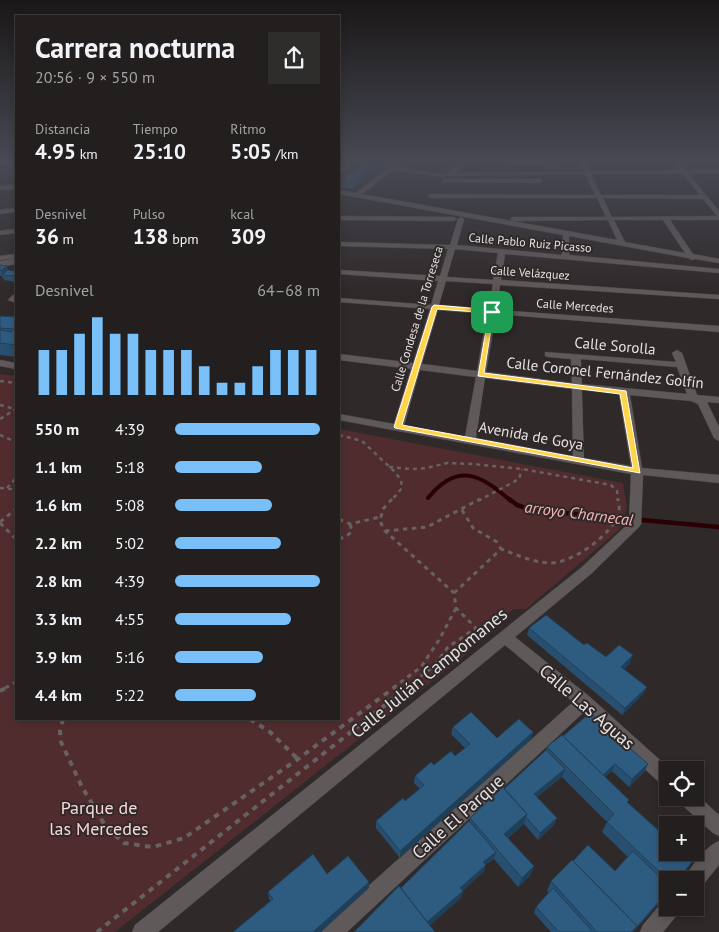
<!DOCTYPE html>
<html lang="es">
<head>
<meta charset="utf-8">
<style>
  body { margin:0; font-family:"PT Sans",sans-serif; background:#2f2c2c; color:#f1f3f6; height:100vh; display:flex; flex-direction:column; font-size:19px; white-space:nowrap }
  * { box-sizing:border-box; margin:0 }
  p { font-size:16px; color:#a3a2a4 }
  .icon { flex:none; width:28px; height:28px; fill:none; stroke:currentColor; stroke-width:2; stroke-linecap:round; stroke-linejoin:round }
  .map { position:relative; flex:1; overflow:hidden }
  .sheet { position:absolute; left:15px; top:15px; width:325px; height:705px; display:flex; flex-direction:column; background:#231f1f; border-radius:0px; box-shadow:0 2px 8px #0003,0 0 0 1px #403d3d }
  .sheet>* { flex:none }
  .buttons { position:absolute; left:659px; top:761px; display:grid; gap:10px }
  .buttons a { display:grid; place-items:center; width:45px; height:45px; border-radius:0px; background:#231f1f; box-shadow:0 2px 8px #0003,0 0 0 1px #403d3d; font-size:25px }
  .pin { position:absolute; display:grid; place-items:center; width:42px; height:42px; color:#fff; margin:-21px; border-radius:10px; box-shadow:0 2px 8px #0006 }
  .round { display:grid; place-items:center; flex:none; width:52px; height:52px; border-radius:0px; background:#2f2c2c }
  .headline { display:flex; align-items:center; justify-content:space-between; height:85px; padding:0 20px }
  h1 { font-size:28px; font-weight:800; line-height:38px }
  .figures { display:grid; grid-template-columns:repeat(3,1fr); gap:8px; height:85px; padding:5px 20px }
  .figures div { display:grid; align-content:center }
  .figures b { font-size:21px; font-weight:800 }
  .figures small { font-size:14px; font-weight:400 }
  .figures p { font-size:14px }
  .chart { height:140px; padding:10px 20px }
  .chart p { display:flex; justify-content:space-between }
  .chart svg { width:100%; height:90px; margin-top:5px; stroke:#79bff8; stroke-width:6 }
  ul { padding:0 20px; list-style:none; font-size:16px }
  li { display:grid; grid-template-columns:80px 60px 1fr; align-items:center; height:38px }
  li i { height:12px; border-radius:6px; background:#79bff8 }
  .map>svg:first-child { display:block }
</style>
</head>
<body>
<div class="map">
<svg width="719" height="932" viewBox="0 0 719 932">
  <rect width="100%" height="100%" fill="#2f2929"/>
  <path fill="#502c2e" d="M0,374L16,376V719H339V429L623,483L627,507L619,530L526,609H514L474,644L468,653L115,932H0Z"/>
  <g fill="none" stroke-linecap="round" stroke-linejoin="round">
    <path stroke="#2a0005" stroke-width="4" d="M428,498C458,461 481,475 511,501"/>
    <path stroke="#2a0005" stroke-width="4.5" d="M509,499L517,505L532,510L719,527"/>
    <g stroke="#494444" stroke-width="1">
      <path id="street" d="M0,162H16V166L0,165Z
        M395,162H402L396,167L446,175L443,177L393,170L362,194L617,240L608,220L513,221L510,219L513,217H606L597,198H431L428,196L431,194L595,195L585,174L447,176V174L460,162H466L455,173L584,171L579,162H585L589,171L680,170L673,162H679L686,170H719V174H689L719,211V220H670L693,254L719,259V263L695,259L692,260L688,258L569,236V255L719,269V273L505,254L501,280L719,295V299L500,285L496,310L719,326V332L496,314L486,372L572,383L571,359L548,357L545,356V352L676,362L672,353L677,350L682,353L697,395L719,397V403L707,402L719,427V441L714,438L698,404L691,401L630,395L642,468L719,475V483L643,475L641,524L639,527L592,573L515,637L590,697L671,770H668V787L662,785L584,712L347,932H322L325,925L573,702L505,645L158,932H132L135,925L582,567L629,523L631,474L339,420V414L394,424L411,369L339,360V354L413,363L430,309L339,302V298L431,305L438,281L339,274V270L440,276L448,249L339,246V242L450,245L458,219L461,217L464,219L457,245L562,255L563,235L339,194V190L356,193ZM591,174H683L700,195H601ZM603,198L703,199L717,216L612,217ZM614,220H663L685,253L625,242ZM455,249L498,253L493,280L447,277ZM446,281L493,284L488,309L439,305ZM438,310L487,314L477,371L422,364ZM581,359L677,367L687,394L582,384ZM420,370L476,377L465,437L404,426ZM485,378L572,389L573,456L476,438ZM582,390L619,394L631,466L584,458Z
        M501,162H562L564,164L561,166L503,165Z
        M640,162H662L659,164Z
        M444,179H540L543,181L540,183L442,182Z
        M16,185V189L0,190V186Z
        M16,208V212L0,214V210Z
        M339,216L454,217L457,219L454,221L339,220Z
        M16,229V233L0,235V231Z
        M16,254V258L0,260V256Z
        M13,295H16V303L8,300Z
        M0,360L16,363V369L0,366Z
        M695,793L719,815V836L713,833L681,804L678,798H695Z
        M719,841V865L701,887L695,889V880H684C690,867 706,846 719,841Z
        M668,899V908H680L677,915L663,932H640L643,925L663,901Z"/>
    </g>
    <g stroke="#494444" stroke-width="1">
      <path id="secondary" d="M348,162H356L339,175V170Z
        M16,258V264L0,267V261Z"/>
    </g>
    <path stroke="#676262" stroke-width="2.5" stroke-dasharray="4 4" stroke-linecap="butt" d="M0,381L16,383
      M0,405L15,409
      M0,419L16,409
      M0,435L16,442
      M339,435L362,441L394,471L401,480L402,488L391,501
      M389,467L411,469L427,468L447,463L473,464L522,469L611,485L617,491L618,501
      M0,488L11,489L16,492
      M7,488L16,478
      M478,501L519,479L522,469"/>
    <path stroke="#676262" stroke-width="3" stroke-dasharray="4.5 4.5" stroke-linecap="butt" d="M392,499L383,509L380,521L385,531L454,593L456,608L476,628L448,647L434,666L406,688
      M462,510L473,528L497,542L501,549
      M339,519L350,524L380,517
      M0,522L16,509
      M0,523L16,539
      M385,531L427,527L480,499
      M339,539L347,536L352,531L350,524
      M454,593L501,549C517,555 532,562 550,563C573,563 614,534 619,511C620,508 618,503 618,499
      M5,688L16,682
      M393,688L421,667L439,640L456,608"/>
    <path stroke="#676262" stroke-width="4" stroke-dasharray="5.5 5.5" stroke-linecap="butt" d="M0,691L8,687
      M63,719L60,731L61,742L82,787L106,827L124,843L153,847L184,838L298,759L395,687
      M250,719L270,732L298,759
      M97,932L408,687"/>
    <use href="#street" fill="#605959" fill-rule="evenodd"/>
    <use href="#secondary" fill="#605959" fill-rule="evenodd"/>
  </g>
  <path fill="#284f6f" d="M357,162H392L385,168L377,167V170L353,189L342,187V180L362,165H357Z
    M0,265L9,270L13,271L16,269V282L4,280L2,276H0Z
    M0,316L16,317V357L0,355Z
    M529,628L584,645L606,657L630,663L624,669L647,687L643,694L622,715L527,635Z
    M453,727L497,738L533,732L531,739L400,858L376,828V821L405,801L420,789L414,783L415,776L434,765L455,756L465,748L451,734Z
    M563,736L645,771L629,787L612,771L605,777L628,803L692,862L685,872L678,880H668V893L633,932H551L534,913L536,907L549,893L547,891L551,881L573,861L615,871L628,857L602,832L607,822L562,777L537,797L554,825L538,840L524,824L508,838L530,876L518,887L494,859L485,865L484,871L463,891L461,898L470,818L504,789L546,750L547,747Z
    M327,874L369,882V888L271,901L269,899L268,892Z"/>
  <path fill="#20405a" d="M385,162H392L385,168Z
    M377,163V170L353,189V181Z
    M7,266L9,272L2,275L1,270Z
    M633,655L630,663L618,675L621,667Z
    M647,687L643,694L622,715L625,708Z
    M533,732L531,739L400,858V851Z
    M615,764L612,771L598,784L601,777Z
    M648,764L645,771L629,787L632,779Z
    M565,769L562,777L532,801L534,794Z
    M527,814L524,824L501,844L504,834Z
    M557,818L554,825L538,840L540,833Z
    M496,852L494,858L485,865L484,871L461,893L463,891L461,898L425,930L426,924L460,888L483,862Z
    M692,862L685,872L678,880H677Z
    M534,866L530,876L518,887L522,878Z
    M369,882V888L321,932H313Z
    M668,891L666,894L633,932H631Z"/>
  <path fill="#2e5c81" stroke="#20405a" d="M366,162L377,163L353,181L342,180Z
    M0,265L7,266L1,270H0Z
    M16,269V276L2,275L8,270L13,271Z
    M0,316L16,317V345L0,343V330L11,332L14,329L0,328Z
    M546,615L584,645L587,643L606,657L619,645L633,655L621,667L647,687L625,708L529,628Z
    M471,712L497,738L519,719L533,732L400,851L376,821L403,798L405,801L424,785L415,776L431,762L434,765L451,751L455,756L470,744L453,727Z
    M590,713L648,764L632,779L615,764L603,775L563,736Z
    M562,735L629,800L627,802L668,839V852H682L692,862L677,880H668L607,822L614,814L547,747Z
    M546,750L565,769L534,794L557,818L540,833L526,817L527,814L504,789Z
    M503,787L527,814L504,834L534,866L522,878L470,818Z
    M469,821L496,852L483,862L486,865L460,888L463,891L427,922L401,888Z
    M588,845L615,871L633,851L668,885V891L635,929L637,926L573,861Z
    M313,854L327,874L348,856L369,882L313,932H233L273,899L268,892Z
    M572,860L637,926L631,932H597L551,881Z
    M399,886L435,932H354Z
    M553,888L593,932H559L536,907Z"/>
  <linearGradient id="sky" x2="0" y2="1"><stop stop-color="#1a1717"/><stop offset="0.55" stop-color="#474954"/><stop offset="1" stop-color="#474954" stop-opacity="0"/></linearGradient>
  <rect width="719" height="293" fill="url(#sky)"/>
  <path fill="#ffd54a" stroke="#fff" fill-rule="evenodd" d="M434,305L494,310L484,373L626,391L640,473L395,428L394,427L432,307ZM437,309L489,313L478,376L620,394L633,468L402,425Z"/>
  <g text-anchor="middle" stroke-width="4" stroke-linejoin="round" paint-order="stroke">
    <g font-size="12" fill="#e6e2e2" stroke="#2f2929">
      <text transform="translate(530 243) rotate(5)" y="4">Calle Pablo Ruiz Picasso</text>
      <text transform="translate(530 273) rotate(4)" y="4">Calle Velázquez</text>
      <text transform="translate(575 306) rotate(4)" y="4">Calle Mercedes</text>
      <text transform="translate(417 319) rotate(-73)" y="4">Calle Condesa de la Torreseca</text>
    </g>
    <g font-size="15" fill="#e6e2e2" stroke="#2f2929">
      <text transform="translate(615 346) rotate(5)" y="5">Calle Sorolla</text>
      <text transform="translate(605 373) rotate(6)" y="5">Calle Coronel Fernández Golfín</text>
      <text transform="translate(531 436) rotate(10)" y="5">Avenida de Goya</text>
    </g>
    <g font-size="16" font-style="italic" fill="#feb4b6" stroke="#2f2929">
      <text transform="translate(579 513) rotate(7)" y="6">arroyo Charnecal</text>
    </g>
    <g font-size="18" fill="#e6e2e2" stroke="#2f2929">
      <text transform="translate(429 673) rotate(-39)" y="6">Calle Julián Campomanes</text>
      <text transform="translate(587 707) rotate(41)" y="6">Calle Las Aguas</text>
      <text transform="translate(458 817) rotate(-42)" y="6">Calle El Parque</text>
    </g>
    <g font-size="18" fill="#fcd6d6" stroke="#2f2929">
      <text x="99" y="814">Parque de<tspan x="99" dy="21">las Mercedes</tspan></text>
    </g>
  </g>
</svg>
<div class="buttons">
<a><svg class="icon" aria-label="locate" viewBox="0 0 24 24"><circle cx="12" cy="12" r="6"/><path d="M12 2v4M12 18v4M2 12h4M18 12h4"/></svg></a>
<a>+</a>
<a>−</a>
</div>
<div class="pin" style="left:492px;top:312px;background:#1e9e55"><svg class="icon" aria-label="arrive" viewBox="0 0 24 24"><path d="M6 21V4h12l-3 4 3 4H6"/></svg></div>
<section class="sheet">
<div class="headline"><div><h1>Carrera nocturna</h1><p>20:56 · 9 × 550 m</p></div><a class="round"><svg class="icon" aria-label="share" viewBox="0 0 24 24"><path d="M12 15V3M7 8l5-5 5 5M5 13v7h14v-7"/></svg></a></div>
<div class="figures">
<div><p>Distancia</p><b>4.95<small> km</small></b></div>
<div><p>Tiempo</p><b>25:10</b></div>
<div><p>Ritmo</p><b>5:05<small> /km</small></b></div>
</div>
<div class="figures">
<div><p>Desnivel</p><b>36<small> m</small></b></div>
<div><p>Pulso</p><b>138<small> bpm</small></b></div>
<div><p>kcal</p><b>309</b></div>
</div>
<div class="chart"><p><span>Desnivel</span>64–68 m</p>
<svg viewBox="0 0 160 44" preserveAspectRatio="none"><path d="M5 44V22M15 44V22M25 44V14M35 44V6M45 44V14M55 44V14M65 44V22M75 44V22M85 44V22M95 44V30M105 44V38M115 44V38M125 44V30M135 44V22M145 44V22M155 44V22"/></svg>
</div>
<ul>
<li><b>550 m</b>4:39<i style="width:100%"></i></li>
<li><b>1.1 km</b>5:18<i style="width:60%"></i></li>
<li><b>1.6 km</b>5:08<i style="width:67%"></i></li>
<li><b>2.2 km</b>5:02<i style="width:73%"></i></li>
<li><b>2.8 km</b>4:39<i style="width:100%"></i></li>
<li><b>3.3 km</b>4:55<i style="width:80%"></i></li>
<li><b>3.9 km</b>5:16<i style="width:61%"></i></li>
<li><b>4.4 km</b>5:22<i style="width:56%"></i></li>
</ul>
</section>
</div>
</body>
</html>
